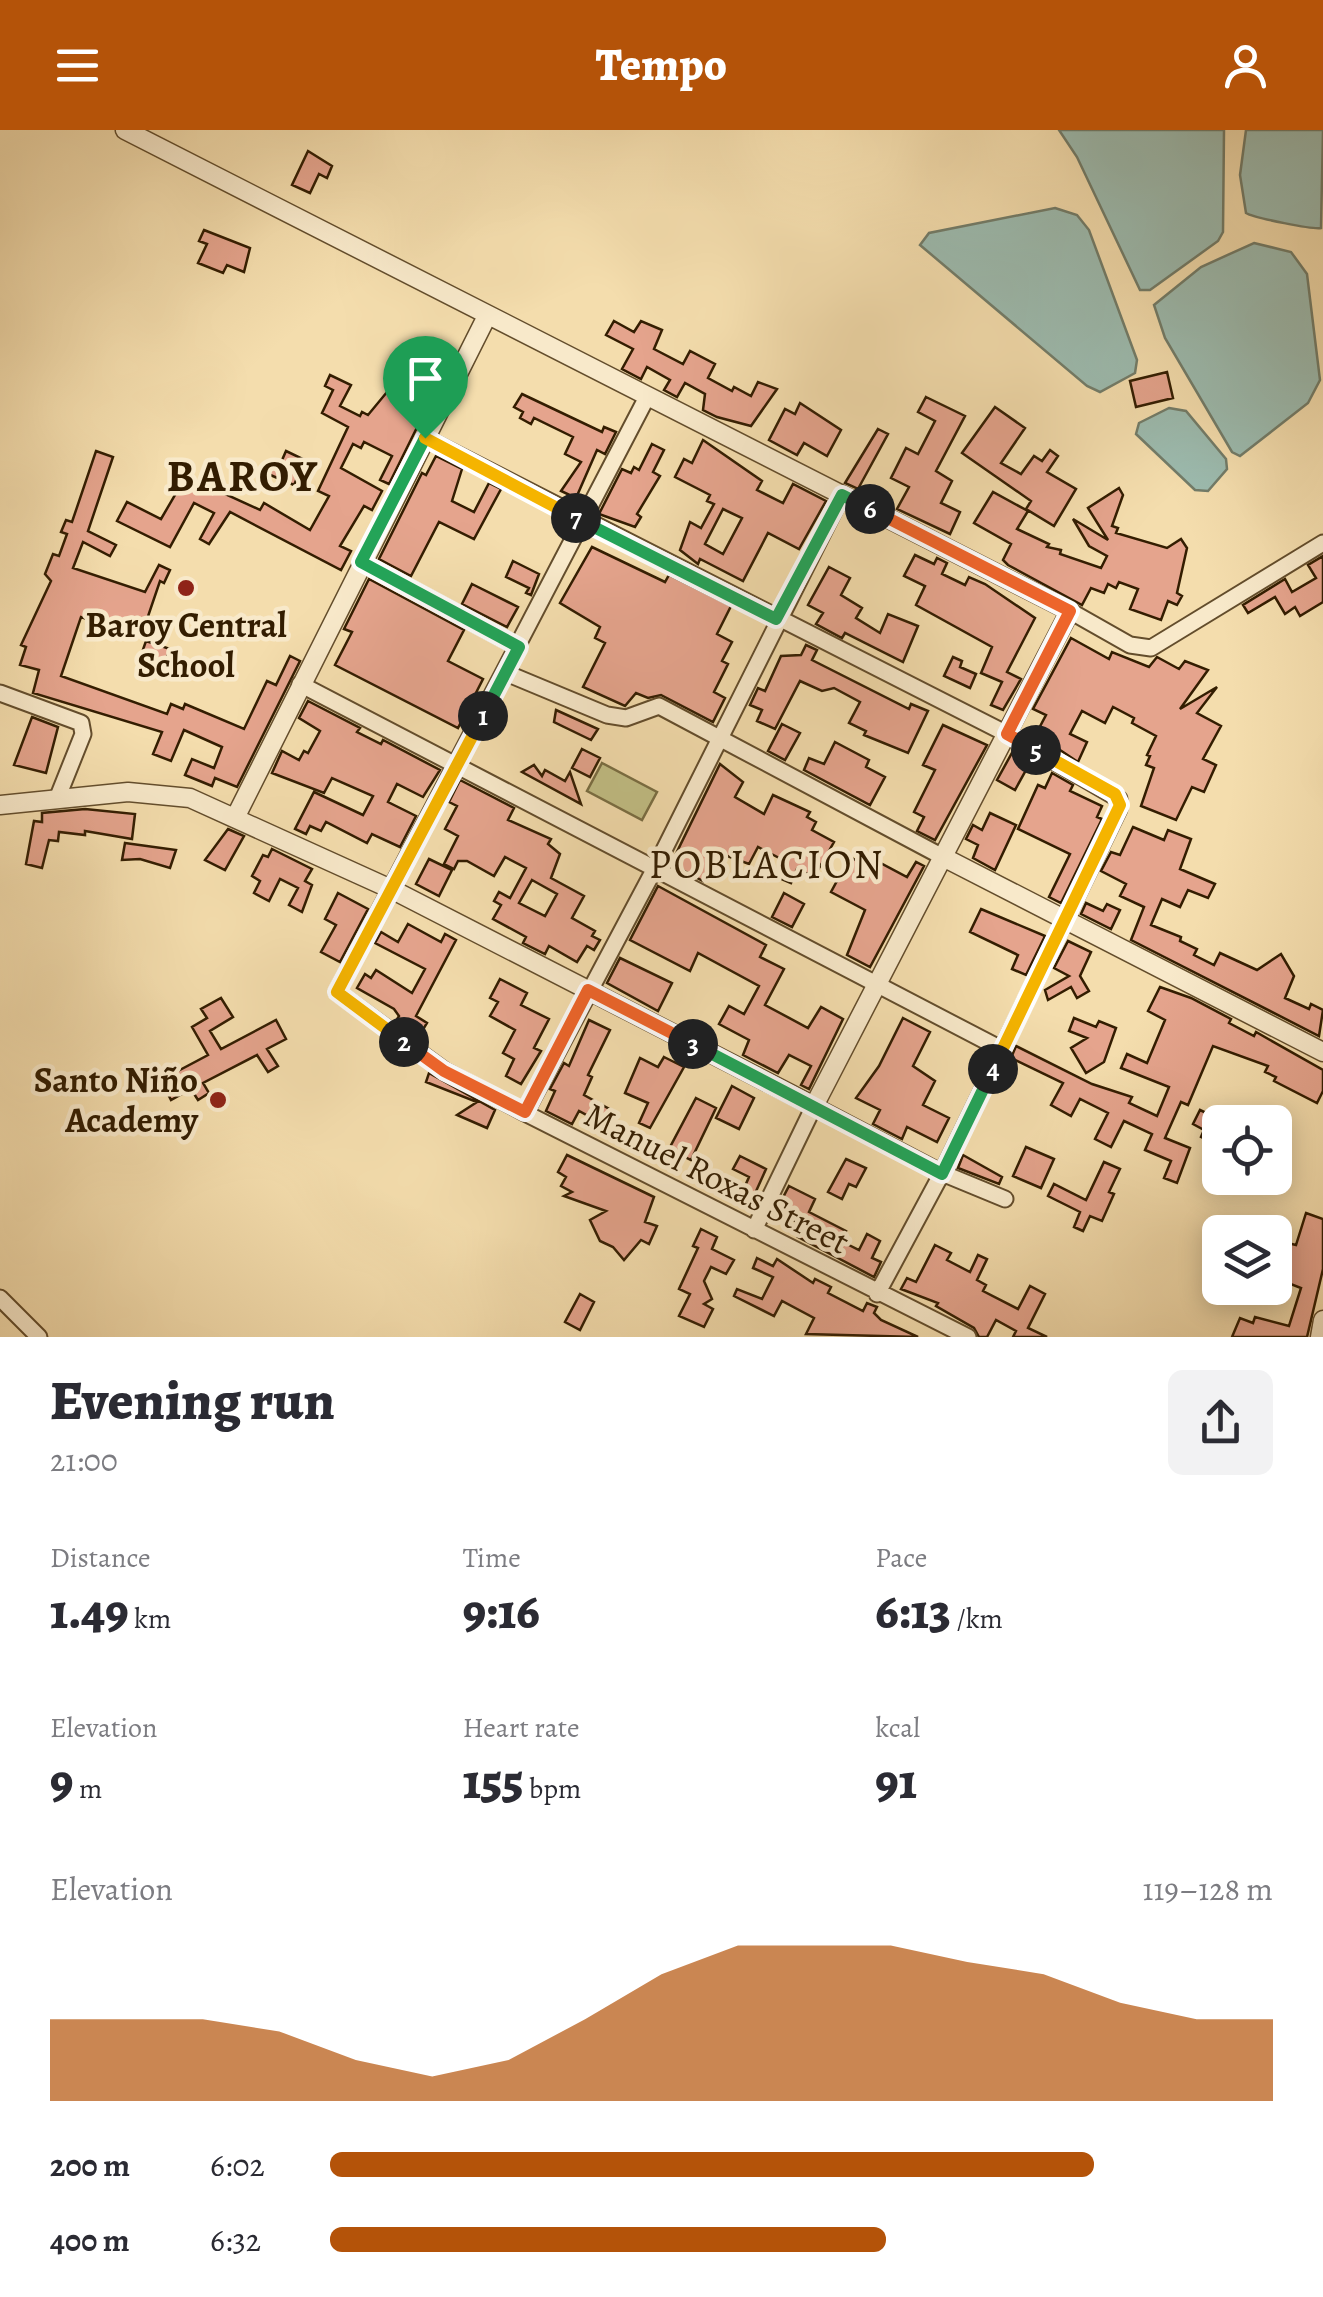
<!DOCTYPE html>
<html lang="en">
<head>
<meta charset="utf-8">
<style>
  body { margin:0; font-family:Alegreya,serif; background:#f2f2f3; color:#2b2b33; height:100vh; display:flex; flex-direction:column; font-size:38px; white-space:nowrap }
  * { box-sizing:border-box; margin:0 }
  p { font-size:32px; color:#7c7c81 }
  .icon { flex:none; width:55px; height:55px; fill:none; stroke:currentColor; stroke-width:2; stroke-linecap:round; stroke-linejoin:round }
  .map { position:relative; height:1207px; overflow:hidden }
  .sheet { display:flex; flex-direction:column; background:#fff; flex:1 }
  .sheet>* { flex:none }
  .controls { position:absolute; left:1202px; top:975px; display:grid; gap:20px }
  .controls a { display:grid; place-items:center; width:90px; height:90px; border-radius:15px; background:#fff; box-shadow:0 5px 25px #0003; font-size:50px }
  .pin { position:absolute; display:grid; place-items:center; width:85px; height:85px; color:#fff; margin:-102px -42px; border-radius:50% 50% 50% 0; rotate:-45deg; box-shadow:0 0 10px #0007 }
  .pin .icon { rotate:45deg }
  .km { position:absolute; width:50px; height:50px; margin:-25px; border-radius:50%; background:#222; color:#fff; font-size:28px; line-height:50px; text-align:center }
  .round { display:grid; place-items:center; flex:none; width:105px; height:105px; border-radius:15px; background:#f2f2f3 }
  .head { display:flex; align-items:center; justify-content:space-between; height:170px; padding:0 50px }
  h1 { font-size:55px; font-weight:800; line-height:75px }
  .figures { display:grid; grid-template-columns:repeat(3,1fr); gap:15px; height:170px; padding:10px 50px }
  .figures div { display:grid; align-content:center }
  .figures b { font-size:50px; font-weight:800 }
  .figures small { font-size:28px; font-weight:400 }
  .figures p { font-size:28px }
  .chart { height:280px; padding:20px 50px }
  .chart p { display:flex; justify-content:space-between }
  .chart svg { width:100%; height:180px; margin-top:10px; fill:#b45309; opacity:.7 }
  ul { padding:0 50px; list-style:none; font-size:32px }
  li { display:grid; grid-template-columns:160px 120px 1fr; align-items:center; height:75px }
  li i { height:25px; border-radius:12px; background:#b45309 }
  header { display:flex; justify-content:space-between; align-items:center; height:130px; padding:0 50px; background:#b45309; color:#fff; font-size:45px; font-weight:800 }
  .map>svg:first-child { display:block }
</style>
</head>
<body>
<header><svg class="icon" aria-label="menu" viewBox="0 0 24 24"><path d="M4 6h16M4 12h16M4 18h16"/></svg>Tempo<svg class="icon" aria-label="person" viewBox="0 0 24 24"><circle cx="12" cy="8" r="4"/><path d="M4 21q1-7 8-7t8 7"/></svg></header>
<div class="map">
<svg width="1323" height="1207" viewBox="0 0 1323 1207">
  <rect width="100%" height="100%" fill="#f4ddad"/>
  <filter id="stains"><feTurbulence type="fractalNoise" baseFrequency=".002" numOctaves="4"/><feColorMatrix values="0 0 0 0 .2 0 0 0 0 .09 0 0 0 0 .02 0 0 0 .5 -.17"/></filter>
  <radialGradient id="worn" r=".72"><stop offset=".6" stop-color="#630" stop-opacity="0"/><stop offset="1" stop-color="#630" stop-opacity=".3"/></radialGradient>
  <path fill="#c2bf85" stroke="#7a6e43" stroke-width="2.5" d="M602,633L657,662L642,690L587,661Z"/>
  <path fill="#9cbbaf" stroke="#727c69" stroke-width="2.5" d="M1059,0H1224L1223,102L1218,111L1150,160H1140L1077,27Z
    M1246,0H1323L1321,98C1315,100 1254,88 1246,83L1240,45Z
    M1055,78L1077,85L1089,100L1137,230L1135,243L1100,262L1087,256L920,115L929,103Z
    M1254,113L1291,122L1307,144L1320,250L1308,273L1240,326L1232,322L1165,208L1154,175L1201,137Z
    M1169,278L1186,281L1226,329L1227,339L1208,361L1195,360L1136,304L1139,293Z"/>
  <path fill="#e5a48d" stroke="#331d01" stroke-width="2.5" fill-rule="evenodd" d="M308,21L332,36L327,48L319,44L310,63L292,55Z
    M204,100L250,118L244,142L227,135L223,143L198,133L207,114L199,111Z
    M614,191L634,202L641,191L662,200L654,219L683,234L690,221L715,234L708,248L732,261L734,257L751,266L758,252L777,259L751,296L717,287L703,280L705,264L685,253L677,267L664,260L670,250L647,237L641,249L622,239L633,219L606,205Z
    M416,222L426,227L418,241L439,253L389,354L380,350L392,326L364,312L361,318L353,314L341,338L382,361L372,380L364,376L340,416L351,421L341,440L230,382L209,414L200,409L214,383L194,373L170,417L117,391L127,372L161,389L186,346L260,380L264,373L310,400L329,366L318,361L348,297L322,283L333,260L325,256L330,245L351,255L340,276L360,286L362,282L368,285L387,262L394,266Z
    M1167,242L1173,268L1136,277L1130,251Z
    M522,264L602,302L604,297L616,302L605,324L597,320L576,368L561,361L581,332L565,324L573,307L534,288L531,294L520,288L523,282L514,277Z
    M926,267L965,286L936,341L952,351L941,373L960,382L950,404L897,379L909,357L891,348L906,318L918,324L935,291L918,282Z
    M800,273L841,300L827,326L804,313L797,325L769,310L785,279L795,284Z
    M995,277L1025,298L1001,333L1021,344L1034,326L1042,331L1050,320L1058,326L1047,342L1076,359L1054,396L1026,379L1031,371L962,323Z
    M878,299L888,304L858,359L845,353Z
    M703,310L762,351L757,360L783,373L793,354L826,371L799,419L768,403L743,451L706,432L700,429L698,434L680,420L690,392L701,398L714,374L707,371L710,365L675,347L684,329L692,333ZM723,379L742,388L723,424L705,414Z
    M652,314L664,320L653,342L660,346L637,384L641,387L635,397L599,384L622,339L631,343L634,337L639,340Z
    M96,321L113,327L88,401L116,415L110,426L83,412L73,438L145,462L159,435L170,440L164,453L160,451L141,507L81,487L61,546L167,584L171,574L183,579L185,574L244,599L267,551L276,555L290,526L300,531L237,657L215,648L212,656L185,645L192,629L214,638L222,617L184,600L171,631L153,624L162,602L33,563L39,540L20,535L26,517L21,515L51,451L45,444L53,424L59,426L67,404L61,402L66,390L72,392Z
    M286,321L305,330L294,355L268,344L272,334L279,337Z
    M436,326L462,339L452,371L474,382L489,353L501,359L474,409L439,392L411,446L379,429L422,343L426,345Z
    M1119,358L1123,365L1112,396L1118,398L1116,403L1167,418L1181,409L1187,418L1177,463L1182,466L1177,475L1168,471L1161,490L1130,479L1138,459L1119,452L1116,458L1108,454L1104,463L1091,458L1082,475L1008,435L1003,430L1011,414L974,393L993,362L1028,381L1017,399L1049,414L1047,417L1061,420L1060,424L1101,438L1107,426L1089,416L1073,389L1108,410L1088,378Z
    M592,417L665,452L669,445L731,476L717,504L732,512L722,531L728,534L714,562L725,568L713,592L661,565L648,568L636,563L625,576L583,557L605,513L595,508L600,497L560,473Z
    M915,425L934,434L937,428L947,433L942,444L965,455L969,447L985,454L1035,488L1007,542L1021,549L1003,580L991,575L1002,552L981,543L992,517L916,475L925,456L904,446Z
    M1323,426V472L1300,486L1295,477L1285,484L1275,467L1248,483L1243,475L1285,449L1292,462L1316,448L1308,435Z
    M513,431L539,444L531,465L526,463L529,458L506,447Z
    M829,437L850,448L841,465L862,478L856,488L880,503L888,484L918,496L903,532L845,503L842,508L816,494L823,483L808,475Z
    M369,449L464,500L448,531L483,549L458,598L335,535L352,502L344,499Z
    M472,454L518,477L507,497L462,474Z
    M1071,508L1109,529L1112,522L1149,537L1157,527L1179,539L1185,531L1208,540L1180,579L1217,557L1197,583L1221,596L1203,629L1216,635L1204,662L1192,657L1176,690L1141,676L1154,638L1146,635L1150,626L1147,625L1156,606L1132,593L1134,588L1113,577L1105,593L1082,581L1070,604L1087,612L1078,632L1036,604L1046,585L1033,579Z
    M146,511L170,519L163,538L139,531Z
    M806,515L817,520L812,530L909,579L911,574L928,581L908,623L864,605L866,601L849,593L860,572L834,558L822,561L800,551L775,599L757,591L762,580L750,575L758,558L765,561L781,526L801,525Z
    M953,527L962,531L960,537L976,544L970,558L944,546Z
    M308,571L360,598L357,602L381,614L383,610L440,640L423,667L397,654L388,672L416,686L400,717L372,704L367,713L326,692L321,701L310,696L306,704L295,699L314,662L363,685L373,666L332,648L324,663L272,643L282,621L299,630L304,621L308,623L320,601L299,588Z
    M556,580L598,599L591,610L554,592Z
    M32,587L58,597L46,643L14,635Z
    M782,594L800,603L785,630L768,621Z
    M943,595L987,615L935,710L917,701L924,687L914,682L935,640L923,635Z
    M835,612L869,630L866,637L885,647L870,675L804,640L809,628L824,634Z
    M582,619L600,628L590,647L572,638Z
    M1013,621L1031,631L1015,660L997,650Z
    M720,634L743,652L735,667L764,684L773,665L810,682L807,687L816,692L812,700L834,712L814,747L797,739L791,753L777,747L785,731L758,717L749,734L719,723L703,751L671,734Z
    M534,635L542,646L545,640L565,651L570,642L581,674L522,642Z
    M1052,643L1073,655L1070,661L1102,676L1097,687L1102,689L1061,773L1049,767L1070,724L1018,699L1038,655L1045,658Z
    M460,650L514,678L508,690L551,709L548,714L560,724L551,748L584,766L572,788L595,801L592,806L600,810L594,820L587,816L577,832L549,816L545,824L523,813L526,807L493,789L501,775L494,771L499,762L510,768L526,738L505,727L494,746L467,731H458L454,739L444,734L458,706L445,699L457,676L449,672ZM532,750L557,764L545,786L519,773Z
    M85,679L135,684L132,709L85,701V705L59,702L58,711L49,710L42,738L26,734L34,691L42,692V683Z
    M990,683L1016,695L995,740L973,728L978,715L966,709L973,695L982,700Z
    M1133,697L1164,710L1168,700L1191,709L1180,739L1215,754L1208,768L1188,760L1180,777L1162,769L1151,795L1181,807L1180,811L1197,819L1194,825L1214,835L1220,823L1257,840L1281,824L1294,846L1285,868L1309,879L1311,874L1323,880L1319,906L1131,810L1144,777L1120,766L1126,754L1101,741L1111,722L1120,725Z
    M228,699L244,706L225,740L205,730Z
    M125,713L176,720L170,738L140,729L122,730Z
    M272,719L312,739L305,751L312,755L302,782L289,775L298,758L280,749L269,771L254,763L260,751L252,746L263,725L268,727Z
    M850,727L867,736L871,728L907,747L916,732L924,736L870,837L847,825L865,780L831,762Z
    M429,729L452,740L439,766L416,754Z
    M658,756L766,815L760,827L784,839L765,875L808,898L821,877L843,889L809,959L801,955L811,936L789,925L778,943L743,925L749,910L719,894L729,876L744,884L759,856L698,823L690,841L630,810Z
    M338,763L368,779L340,832L321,822L336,795L325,789Z
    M784,763L804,774L792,797L772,787Z
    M1086,773L1103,781L1107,774L1120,780L1111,799L1081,784Z
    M981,779L1045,806L1026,845L1012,839L1018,825L970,802Z
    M408,794L441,812L445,804L456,810L416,886L427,893L418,908L396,891L399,886L394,879L357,858L365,844L371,848L376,840L412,863L425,839L375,813L381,802L398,812Z
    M1068,811L1091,822L1080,846L1089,861L1077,868L1071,857L1048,870L1045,860L1069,846L1054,838Z
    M620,828L672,853L658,881L607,853Z
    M500,849L527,863L521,875L549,889L534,918L541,921L521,954L506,946L514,929L503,923L515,900L490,886L498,872L490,868Z
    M1160,857L1191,868L1231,889L1229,893L1254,906L1256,902L1323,940V961L1317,973L1274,951L1276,947L1265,942L1268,936L1213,916L1188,975L1181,972L1165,1008L1190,1018L1177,1053L1164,1048L1171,1031L1145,1020L1152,1004L1124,991L1111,1017L1095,1009L1108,983L1080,969L1071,986L1051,975L1063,953L1011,928L1016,916L1092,954L1132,967L1129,973L1157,986L1169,957L1121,938L1127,924L1147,933L1165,890L1148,881Z
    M221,868L233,887L210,901L221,919L276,890L286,909L267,919L278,936L268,942L257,925L203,953L209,963L198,970L191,959L171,970L161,950L208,925L192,897L207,888L201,879Z
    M903,888L930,902L913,936L935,951L923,975L949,988L937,1012L907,997L902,1009L873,994L880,980L856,968L879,936Z
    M1074,888L1096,897L1099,891L1116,898L1104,932L1086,943L1071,918L1087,908L1069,901Z
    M589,890L610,900L588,945L592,947L584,965L613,981L605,995L579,981L572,994L546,981L555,961L550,959L564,933L569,936Z
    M664,927L684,937L650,998L639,993L648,973L625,963L640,928L658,937Z
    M429,943L495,980L487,998L457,985L477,972L426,952Z
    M732,956L754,968L739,999L716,988Z
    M696,968L716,978L691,1030L669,1019Z
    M1200,980L1223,991L1213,1013L1201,1007L1204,1000L1193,994Z
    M1026,1017L1054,1029L1041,1058L1013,1046Z
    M567,1025L654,1067L645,1092L657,1096L649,1114L641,1110L624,1130L613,1117L600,1111L590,1090L606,1081L564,1066L572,1062L561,1056L566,1047L558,1042Z
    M963,1025L1002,1047L999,1054L958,1038Z
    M740,1026L766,1039L748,1079L737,1074L749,1047L733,1039Z
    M846,1029L866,1038L856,1057L849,1054L842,1069L828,1062Z
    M1104,1032L1120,1039L1109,1062L1114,1064L1102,1091L1090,1086L1083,1101L1074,1097L1080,1082L1048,1066L1054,1054L1086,1070Z
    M789,1056L815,1069L809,1082L846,1101L841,1111L859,1120L867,1104L880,1111L872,1128L881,1132L874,1147L798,1107L804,1096L776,1081Z
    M1306,1083L1323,1089V1139L1307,1207H1232L1240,1188L1253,1193L1255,1187L1289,1196L1301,1158L1275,1148V1110L1296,1115Z
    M701,1099L717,1107L712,1119L734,1130L726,1144L711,1137L704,1151L712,1169L704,1174L713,1179L704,1197L679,1186L690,1164L679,1159L698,1118L693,1116Z
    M935,1115L951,1123L947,1130L970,1142L978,1125L987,1129L977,1150L986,1155L983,1161L1018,1179L1030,1156L1045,1164L1028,1198L1047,1207H1013L1016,1201L996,1190L987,1207H979L974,1198L936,1176L938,1173L901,1159L907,1148L916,1152Z
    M757,1128L773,1136L777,1129L813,1153L815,1149L831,1157L828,1163L863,1181L867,1173L877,1177L874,1183L881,1190L918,1207L806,1204L814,1188L782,1171L774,1186L734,1166L737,1159L762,1169L773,1147L753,1138Z
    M580,1164L594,1172L580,1200L565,1192Z"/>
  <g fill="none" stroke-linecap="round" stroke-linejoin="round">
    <g stroke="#634d2c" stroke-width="19">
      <path id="minor" d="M425,308L1007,604L1119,669V679L942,1043L877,1164
        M842,365L654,740L525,983L968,1207
        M361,432L519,517
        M1070,481L1130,515L1151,518L1323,413
        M506,543L607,585L626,588L659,576L941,726
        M300,554L1003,920
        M0,563L81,593L83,604L57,669
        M525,983L445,941L337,862L647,267
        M754,1100L814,976L942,1043L1005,1069
        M0,1168L39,1207"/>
    </g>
    <g stroke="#634d2c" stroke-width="21">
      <path id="tertiary" d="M0,675L128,662L190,668L393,760L814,976L1070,481L125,0
        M235,688L487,186
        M941,726L1323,922
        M1320,1207L1323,1190"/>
    </g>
    <use href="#minor" stroke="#f8e9ca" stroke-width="15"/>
    <use href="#tertiary" stroke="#f8e9ca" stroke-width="18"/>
  </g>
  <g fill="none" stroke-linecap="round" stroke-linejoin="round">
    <g stroke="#fff" stroke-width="20">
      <path id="split-1" d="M425,308L361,432L519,517L483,586"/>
    </g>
    <g stroke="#fff" stroke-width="20">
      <path id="split-2" d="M404,912L337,862L483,586"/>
    </g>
    <g stroke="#fff" stroke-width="20">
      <path id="split-3" d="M404,912L444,941L525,982L588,860L693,914"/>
    </g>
    <g stroke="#fff" stroke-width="20">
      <path id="split-4" d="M693,914L942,1044L993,939"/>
    </g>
    <g stroke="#fff" stroke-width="20">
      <path id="split-5" d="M993,939L1120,675L1115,664L1036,620"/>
    </g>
    <g stroke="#fff" stroke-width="20">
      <path id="split-6" d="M870,379L1070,481L1007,604L1036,620"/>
    </g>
    <g stroke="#fff" stroke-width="20">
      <path id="split-7" d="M576,388L776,489L842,365L870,379"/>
    </g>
    <g stroke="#fff" stroke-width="20">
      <path id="split-8" d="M425,308L576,388"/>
    </g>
    <use href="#split-1" stroke="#22a559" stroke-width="12"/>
    <use href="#split-2" stroke="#f5b400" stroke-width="12"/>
    <use href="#split-3" stroke="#f0652b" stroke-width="12"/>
    <use href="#split-4" stroke="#22a559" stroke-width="12"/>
    <use href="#split-5" stroke="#f5b400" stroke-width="12"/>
    <use href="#split-6" stroke="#f0652b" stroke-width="12"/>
    <use href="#split-7" stroke="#22a559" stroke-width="12"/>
    <use href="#split-8" stroke="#f5b400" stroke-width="12"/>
  </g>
  <g fill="#8f2418" stroke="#f8e9ca" stroke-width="4">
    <circle cx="186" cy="458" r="10"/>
    <circle cx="218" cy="970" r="10"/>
  </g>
  <g text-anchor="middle" stroke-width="9" stroke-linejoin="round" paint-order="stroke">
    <g font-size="35" font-weight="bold" fill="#331d01" stroke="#f8e9ca">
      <text x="186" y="507">Baroy Central<tspan x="186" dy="40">School</tspan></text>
      <text x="198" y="962" text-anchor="end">Santo Niño<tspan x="198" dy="40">Academy</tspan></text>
    </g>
    <g font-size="35" fill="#331d01" stroke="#f8e9ca">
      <text transform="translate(717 1048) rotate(27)" y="12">Manuel Roxas Street</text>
    </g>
    <g font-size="40" letter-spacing="2.5" fill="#331d01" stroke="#f8e9ca">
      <text x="767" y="748">POBLACION</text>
    </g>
    <g font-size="45" font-weight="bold" letter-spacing="2.5" fill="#331d01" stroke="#f8e9ca">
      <text x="243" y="361">BAROY</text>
    </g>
  </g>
  <rect width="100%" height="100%" filter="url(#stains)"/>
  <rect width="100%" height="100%" fill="url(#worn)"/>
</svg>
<div class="controls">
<a><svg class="icon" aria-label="locate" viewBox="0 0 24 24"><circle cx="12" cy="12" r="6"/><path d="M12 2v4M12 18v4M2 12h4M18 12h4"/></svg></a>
<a><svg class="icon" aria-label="layers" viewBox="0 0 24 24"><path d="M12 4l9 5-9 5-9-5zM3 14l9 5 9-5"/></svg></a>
</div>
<div class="pin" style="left:425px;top:308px;background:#1e9e55"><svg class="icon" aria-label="arrive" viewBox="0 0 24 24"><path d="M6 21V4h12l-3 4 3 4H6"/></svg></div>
<b class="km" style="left:483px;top:586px">1</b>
<b class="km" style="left:404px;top:912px">2</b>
<b class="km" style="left:693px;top:914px">3</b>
<b class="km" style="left:993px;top:939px">4</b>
<b class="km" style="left:1036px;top:620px">5</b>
<b class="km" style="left:870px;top:379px">6</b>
<b class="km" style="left:576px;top:388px">7</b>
</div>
<section class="sheet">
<div class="head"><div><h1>Evening run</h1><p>21:00</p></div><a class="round"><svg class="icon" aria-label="share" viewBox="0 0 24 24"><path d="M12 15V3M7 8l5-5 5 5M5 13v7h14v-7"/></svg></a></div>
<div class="figures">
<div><p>Distance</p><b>1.49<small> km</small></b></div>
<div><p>Time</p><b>9:16</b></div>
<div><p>Pace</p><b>6:13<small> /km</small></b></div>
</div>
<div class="figures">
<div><p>Elevation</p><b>9<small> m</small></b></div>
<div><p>Heart rate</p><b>155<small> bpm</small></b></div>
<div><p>kcal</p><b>91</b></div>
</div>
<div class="chart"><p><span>Elevation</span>119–128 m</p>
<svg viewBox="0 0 160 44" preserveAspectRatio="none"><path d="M0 44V24L10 24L20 24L30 27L40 34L50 38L60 34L70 24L80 13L90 6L100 6L110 6L120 10L130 13L140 20L150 24L160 24V44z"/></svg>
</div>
<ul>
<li><b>200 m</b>6:02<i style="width:81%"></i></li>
<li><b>400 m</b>6:32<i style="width:59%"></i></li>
</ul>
</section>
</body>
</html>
